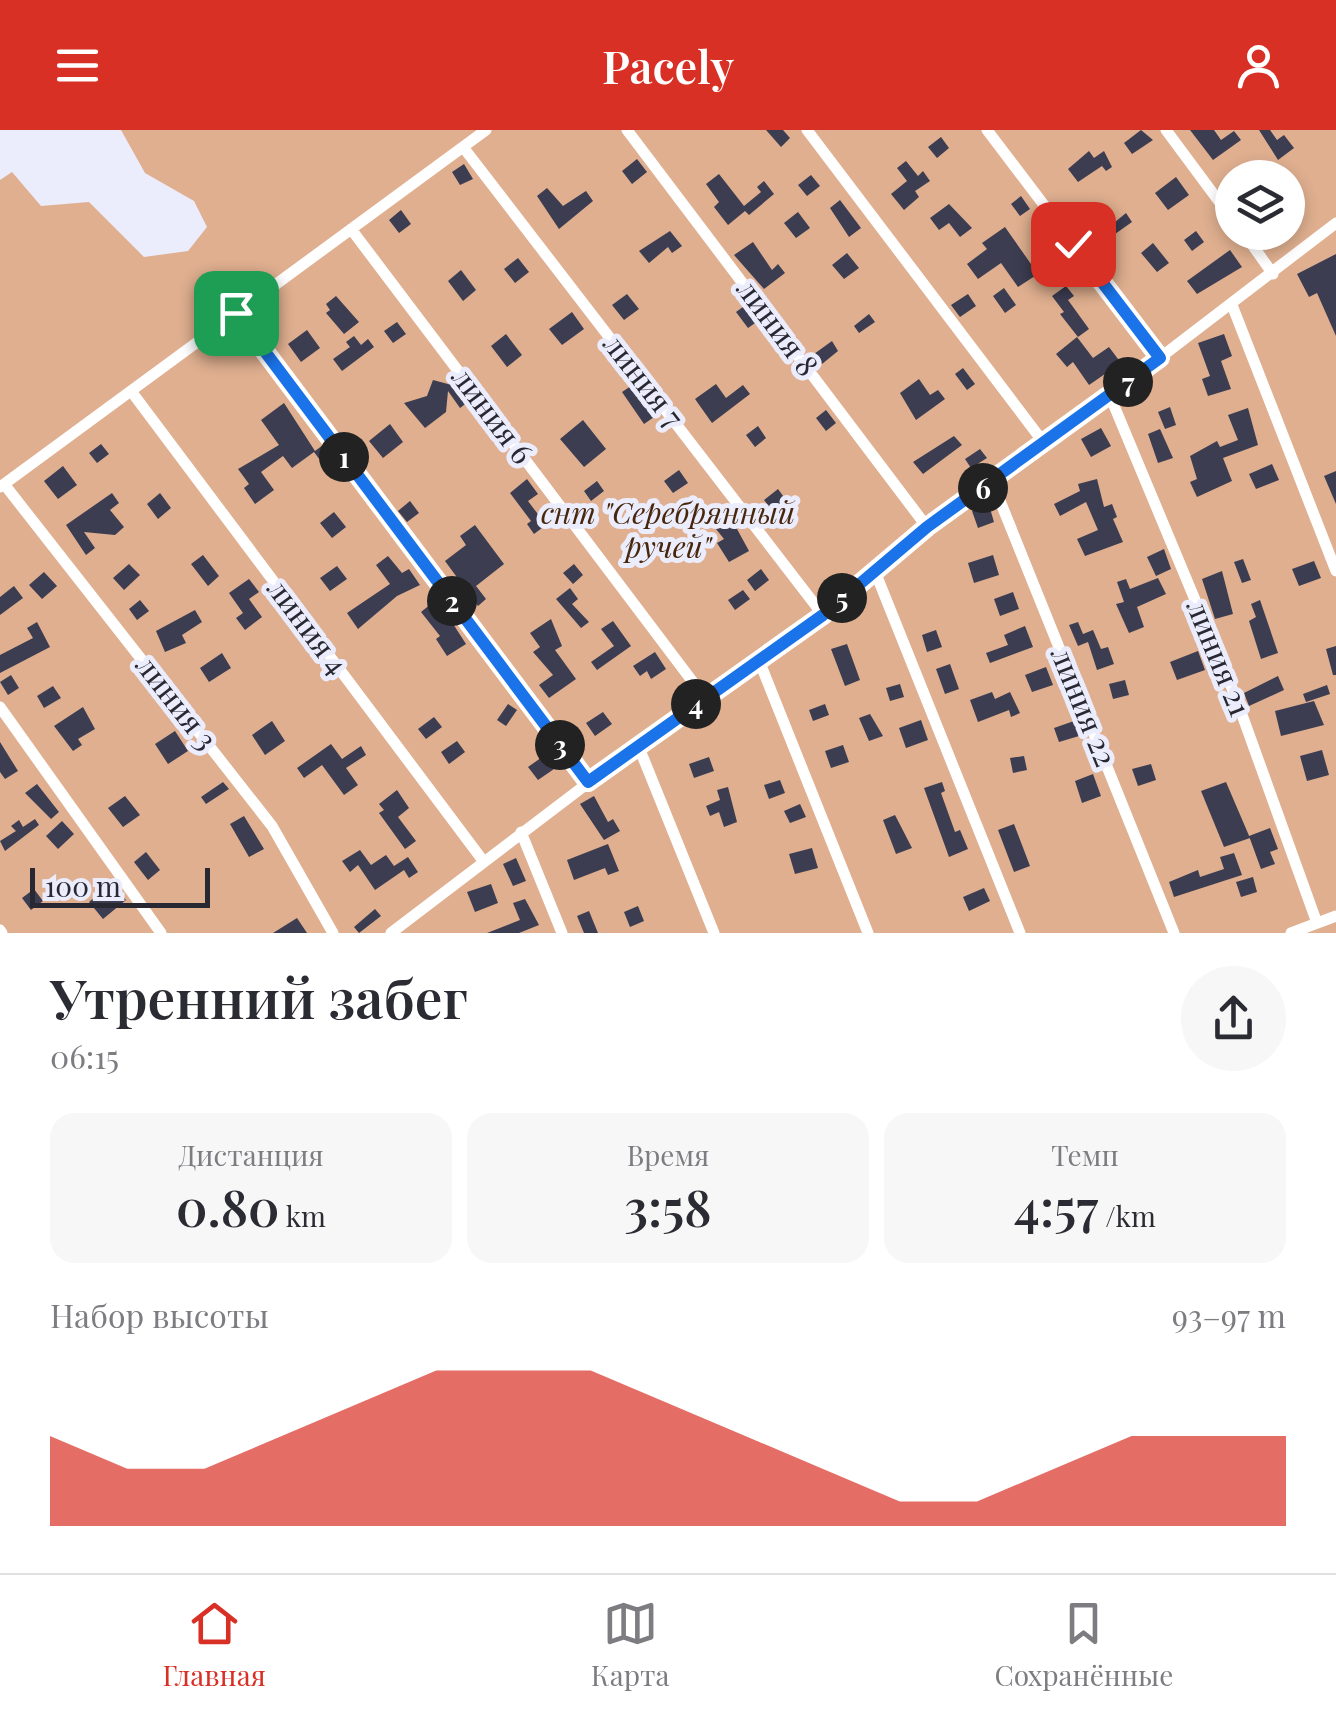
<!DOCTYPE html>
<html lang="ru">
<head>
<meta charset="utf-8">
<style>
  body { margin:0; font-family:"Playfair Display",serif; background:#f7f7f7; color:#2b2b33; height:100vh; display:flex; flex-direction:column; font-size:38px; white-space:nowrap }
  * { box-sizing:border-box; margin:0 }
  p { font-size:32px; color:#7c7c81 }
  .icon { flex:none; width:55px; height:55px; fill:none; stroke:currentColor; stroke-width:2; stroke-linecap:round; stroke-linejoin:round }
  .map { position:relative; height:803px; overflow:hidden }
  .details { display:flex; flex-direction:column; background:#fff; flex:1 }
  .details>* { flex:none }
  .tools { position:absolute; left:1215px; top:30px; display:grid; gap:20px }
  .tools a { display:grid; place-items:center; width:90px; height:90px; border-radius:50%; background:#fff; box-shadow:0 5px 15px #0003; font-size:50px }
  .scale { position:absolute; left:30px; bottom:25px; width:180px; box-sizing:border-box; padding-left:10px; border:5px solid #282832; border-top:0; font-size:28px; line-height:35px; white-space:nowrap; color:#282832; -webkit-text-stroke:8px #ebecfc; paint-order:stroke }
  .pin { position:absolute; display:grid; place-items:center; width:85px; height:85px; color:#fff; margin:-42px; border-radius:20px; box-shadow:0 5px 15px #0006 }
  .km { position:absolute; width:50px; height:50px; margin:-25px; border-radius:50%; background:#222; color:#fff; font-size:28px; line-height:50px; text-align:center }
  .round { display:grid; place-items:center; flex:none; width:105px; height:105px; border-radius:52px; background:#f7f7f7 }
  .head { display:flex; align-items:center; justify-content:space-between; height:170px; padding:0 50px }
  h1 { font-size:55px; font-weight:600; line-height:75px }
  .metrics { display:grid; grid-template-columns:repeat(3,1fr); gap:15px; height:170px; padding:10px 50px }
  .metrics div { display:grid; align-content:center; border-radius:25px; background:#f7f7f7; text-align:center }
  .metrics b { font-size:50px; font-weight:600 }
  .metrics small { font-size:28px; font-weight:400 }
  .metrics p { font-size:28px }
  .chart { height:280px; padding:20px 50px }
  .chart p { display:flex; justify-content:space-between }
  .chart svg { width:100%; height:180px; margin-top:10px; fill:#d93025; opacity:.7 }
  header { display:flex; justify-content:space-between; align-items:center; height:130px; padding:0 50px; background:#d93025; color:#fff; font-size:45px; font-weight:600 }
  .tab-bar { display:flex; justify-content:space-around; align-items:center; height:140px; border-top:2px solid #e1e1e2; background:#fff; font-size:28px; color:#7c7c81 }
  .tab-bar a { display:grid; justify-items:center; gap:5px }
  .tab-bar .on { color:#d93025 }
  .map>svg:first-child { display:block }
</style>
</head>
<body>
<header><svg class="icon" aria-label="menu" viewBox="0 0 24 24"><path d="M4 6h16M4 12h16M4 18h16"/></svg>Pacely<svg class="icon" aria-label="person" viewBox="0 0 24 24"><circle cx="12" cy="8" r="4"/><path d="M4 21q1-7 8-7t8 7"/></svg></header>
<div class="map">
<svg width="1336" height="803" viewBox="0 0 1336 803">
  <rect width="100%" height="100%" fill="#ebecfc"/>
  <path fill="#dfaf8f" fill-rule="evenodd" d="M121,0H1336V803H0V50L12,42L41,76L89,72L144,127L188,121L207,97L194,71L145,43ZM1232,48H1288V102H1232Z"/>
  <path fill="#3c3d51" d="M766,0H783L790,8L781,17Z
    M1141,0L1153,10L1132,24L1124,13Z
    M1190,0H1214L1221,10L1234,1L1241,10L1213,30Z
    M1259,0H1270L1277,10L1284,5L1294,18L1278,30Z
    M941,7L949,18L937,28L928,17Z
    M1089,21L1094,28L1104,21L1112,37L1106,41L1102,36L1078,52L1068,39Z
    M637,29L647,42L632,54L622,41Z
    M906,31L918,46L923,41L930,51L915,61L919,67L904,80L891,64L907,51L897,38Z
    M464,34L473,49L460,55L452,42Z
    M719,44L744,76L761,62L757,57L764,51L774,64L749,85L745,81L728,95L714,77L719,72L706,54Z
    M811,45L820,56L807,66L798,55Z
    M1176,47L1189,65L1168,80L1155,63Z
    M547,58L563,76L586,61L593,71L559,99L537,66Z
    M1021,66L1030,79L1020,86L1011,74Z
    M840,70L861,98L849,107L830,78Z
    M949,74L972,98L960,107L949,93L939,100L930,88Z
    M401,80L411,94L399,103L389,90Z
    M798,82L810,98L796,108L784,93Z
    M1126,83L1132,92L1115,104L1109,97Z
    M1005,97L1038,144L1018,157L1001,133L978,149L967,134L987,119L982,113Z
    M670,101L682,116L672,123L668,117L649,133L639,121Z
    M1196,101L1204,112L1192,121L1184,110Z
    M753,112L772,140L778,134L785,143L764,159L734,125Z
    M1153,113L1169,133L1157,142L1141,123Z
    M1230,120L1242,137L1197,164L1187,151Z
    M847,123L859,138L844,149L832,135Z
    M1336,124V206L1317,163L1309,167L1297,144Z
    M518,128L529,142L515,153L504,139Z
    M461,140L476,160L463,171L448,151Z
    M1066,156L1074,166L1068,170L1089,199L1078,207L1060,184L1064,182L1052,166Z
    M1004,158L1016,175L1005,183L993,166Z
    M627,164L639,179L624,190L612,175Z
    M968,164L976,176L960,187L951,175Z
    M336,166L359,192L344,204L326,183L330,180L326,174Z
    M747,174L758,191L748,198L736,182Z
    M572,182L584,199L562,215L549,199Z
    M869,184L875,192L859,203L854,196Z
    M397,192L406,204L393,213L384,201Z
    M307,200L320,218L301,232L288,214Z
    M506,204L522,225L507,237L491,216Z
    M1224,204L1232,226L1221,231L1231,259L1208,266L1202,249L1210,246L1198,213Z
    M354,206L361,215L368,209L374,217L342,241L333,229L350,217L346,212Z
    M1077,207L1093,228L1109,217L1121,233L1089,255L1073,232L1067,237L1056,224Z
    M832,211L838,221L822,234L814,224Z
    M963,238L975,254L967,260L955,244Z
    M919,249L930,265L938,260L945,269L916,290L900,263Z
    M433,250L459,257L469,271L460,278L448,261L446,282L425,298L404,273L427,266Z
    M634,254L657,285L644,294L622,262Z
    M716,254L726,268L743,255L750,264L712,293L695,269Z
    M284,273L315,321L323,315L333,326L323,334L314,322L292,338L283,326L261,342L274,360L255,374L244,358L249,354L238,339L279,315L261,290Z
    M1170,277L1176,295L1165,299L1158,282Z
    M1248,278L1258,315L1223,328L1232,351L1197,367L1190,352L1197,349L1190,326L1217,311L1220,317L1238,310L1228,285Z
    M826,280L836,293L826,301L816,288Z
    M583,290L606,319L584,337L560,309Z
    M390,294L403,312L383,328L369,311Z
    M758,296L766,308L755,317L746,305Z
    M1101,298L1111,316L1091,327L1081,309Z
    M1160,299L1173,328L1158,333L1148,304Z
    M954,306L962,315L923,344L913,332Z
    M101,314L109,324L97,333L89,323Z
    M980,319L987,328L971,338L965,329Z
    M1272,334L1279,350L1256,359L1249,344Z
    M63,336L77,355L58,369L44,351Z
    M679,340L688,353L673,363L664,351Z
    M1336,341V374L1324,346Z
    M527,349L538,364L528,371L546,395L534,404L527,394L531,391L510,363Z
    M1097,349L1104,377L1112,374L1117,387L1113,389L1123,412L1085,426L1077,409L1098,400L1086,372L1060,386L1054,374L1080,361L1078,354Z
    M597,351L604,361L591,371L584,361Z
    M778,359L786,370L772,380L764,370Z
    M112,363L119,373L110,380L124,397L115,405L84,402L95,418L86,425L66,395Z
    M160,363L171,378L158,389L147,374Z
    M410,371L419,383L407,392L398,381Z
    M989,375L994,392L978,398L972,381Z
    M725,377L749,421L729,432L717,413L724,409L708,389Z
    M334,382L346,397L332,408L320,393Z
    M475,395L504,434L476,456L486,469L478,476L445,431L466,415L460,406Z
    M1164,419L1171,439L1156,446L1147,427Z
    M203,425L219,446L208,456L191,434Z
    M993,425L999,445L974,453L968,433Z
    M388,426L402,443L409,439L420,455L397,466L358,499L347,483L390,454L376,435Z
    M1243,429L1251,450L1242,453L1234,432Z
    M1314,431L1321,448L1299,456L1292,439Z
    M129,434L140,445L124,460L113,448Z
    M574,434L583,445L573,454L563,443Z
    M337,436L347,449L330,461L320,448Z
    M761,439L769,450L755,461L747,450Z
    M1222,441L1233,484L1215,489L1202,449Z
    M44,442L57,456L42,469L29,455Z
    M1158,448L1166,464L1137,477L1144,497L1129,503L1116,474L1124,472L1117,452L1126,449L1130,459Z
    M249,449L259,462L249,469L262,487L245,500L236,488L243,483L229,463Z
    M14,456L23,468L0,485V467Z
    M570,458L578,469L572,474L589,492L581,498L556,469Z
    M743,460L750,469L735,480L728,470Z
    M1013,462L1019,479L1000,486L994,469Z
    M437,469L466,514L447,526L436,509L440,506L421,482Z
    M140,470L149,481L137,490L129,479Z
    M1260,470L1278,523L1261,529L1249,491L1256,487L1251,474Z
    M195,480L202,492L182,505L186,513L165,522L156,501Z
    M551,489L562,516L555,520L576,549L549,568L539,555L553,545L533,522L540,517L530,503Z
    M613,491L631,516L597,540L591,532L614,516L601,499Z
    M37,492L50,517L0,543V525L33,508L27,498Z
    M1078,492L1083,504L1093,500L1101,519L1108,517L1114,534L1097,540L1088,512L1078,516L1069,495Z
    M1025,496L1033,517L990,533L986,523L1008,515L1004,505Z
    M936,500L942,517L927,522L922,505Z
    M847,514L860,550L845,556L831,519Z
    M1336,516V545H1333L1326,519Z
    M1198,521L1205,540L1177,550L1170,532Z
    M655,522L666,539L651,549L647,541L640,546L633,536Z
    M222,523L231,538L209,552L200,538Z
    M950,534L959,559L945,564L936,539Z
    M1046,537L1053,555L1032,562L1025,545Z
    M11,545L19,558L8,565L0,552Z
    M1278,546L1284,560L1249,576L1244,563Z
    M1125,550L1129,565L1113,569L1109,554Z
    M900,554L904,567L890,571L886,558Z
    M1327,555L1330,564L1306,572L1303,564Z
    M53,556L61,568L44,578L37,566Z
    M992,562L995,569L1010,562L1020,583L1011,587L1009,580L978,592L970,570Z
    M1314,571L1324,595L1281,606L1275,581Z
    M508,574L517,580L506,596L497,590Z
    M825,574L829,585L813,591L809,580Z
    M83,577L95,599L78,609L82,615L73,621L54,596Z
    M603,582L612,594L595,606L586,593Z
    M870,584L883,606L869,611L859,588Z
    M434,587L442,597L426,609L418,599Z
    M921,590L928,610L906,618L899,598Z
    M272,591L285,611L265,625L252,605Z
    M1074,591L1079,606L1059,612L1054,598Z
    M175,601L188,621L168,634L155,614Z
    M457,611L465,622L449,634L441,622Z
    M0,612L18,641L5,649L0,642Z
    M331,614L342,629L361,616L366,625L346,638L358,655L344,665L322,635L304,648L297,638Z
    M843,615L849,632L831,638L825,621Z
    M1322,620L1329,645L1307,651L1300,626Z
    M545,625L554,639L538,650L528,637Z
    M1024,626L1027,640L1013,643L1010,628Z
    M709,627L714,641L694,648L689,634Z
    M1151,634L1156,650L1138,656L1132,639Z
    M1093,644L1101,666L1082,673L1075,651Z
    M780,650L785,663L769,669L764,655Z
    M223,652L229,659L206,674L201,667Z
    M942,652L945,661L941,663L955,702L960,700L968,719L949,727L924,658Z
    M1226,652L1250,708L1224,717L1201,661Z
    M37,654L59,682L51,689L25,663Z
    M728,657L737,692L724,697L719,682L710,686L706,676L720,670L717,660Z
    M397,660L409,678L398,687L416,711L405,719L379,683L384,680L379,674Z
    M125,666L140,685L123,697L108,678Z
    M594,666L608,692L613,689L620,701L604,710L580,674Z
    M800,674L806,687L790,693L784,681Z
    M895,685L912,718L896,724L883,690Z
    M244,686L264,719L249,727L230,694Z
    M35,689L39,695L5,721L0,711L16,701L11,696L19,690L23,697Z
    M62,691L74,704L58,719L46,706Z
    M1014,694L1030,736L1014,742L998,700Z
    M1270,698L1278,719L1270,722L1275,734L1261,739L1249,706Z
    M608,714L619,741L608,745L605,738L574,750L567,730Z
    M812,718L818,738L795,744L789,724Z
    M360,720L371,735L386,725L394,736L408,727L418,742L409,748L404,740L375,760L358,735L350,742L342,731Z
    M146,722L160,740L148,750L134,732Z
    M1234,723L1242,745L1174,767L1169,752L1198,740L1200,747L1224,739L1220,727Z
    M516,728L526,751L513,756L503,734Z
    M1253,747L1257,762L1241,767L1236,752Z
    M112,752L126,770L103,789L89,772Z
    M491,754L498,773L475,782L467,762Z
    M984,758L990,771L969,781L963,767Z
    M34,759L43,771L31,780L22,768Z
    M525,769L539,795L519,803H487L520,790L513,773Z
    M638,776L644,791L630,797L624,782Z
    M375,779L381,786L359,803L354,797Z
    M589,781L598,803H584L577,786Z
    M297,788L307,803H273Z"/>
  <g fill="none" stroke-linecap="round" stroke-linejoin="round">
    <path stroke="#fff" stroke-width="11" d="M627,0L927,397
      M807,0L1044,313
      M987,0L1160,228
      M1166,0L1232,89
      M463,17L823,485
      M351,99L705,568
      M1243,102L1273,144
      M1232,175L1336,441
      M237,183L588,652
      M131,261L484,732
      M1110,266L1236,568L1317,793
      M992,351L1174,803
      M4,354L272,696L333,803
      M0,357L486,0
      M874,439L1020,803
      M758,528L868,803
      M0,577L161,803
      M638,615L714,803
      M521,702L562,803
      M0,800L2,803
      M391,803L638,615L823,485L927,397L1110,266L1336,93
      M1291,803L1336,786"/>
  </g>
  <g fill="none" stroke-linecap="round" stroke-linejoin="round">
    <g stroke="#fff" stroke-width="20">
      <path id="route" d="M236,183L588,652L823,485L927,397L1160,228L1073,114"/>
    </g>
    <use href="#route" stroke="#1a73e8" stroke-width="12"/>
  </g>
  <g text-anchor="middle" stroke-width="10" stroke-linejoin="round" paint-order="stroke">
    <g font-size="30" fill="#282832" stroke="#ebecfc">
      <text transform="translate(777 198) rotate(53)" y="10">линия 8</text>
      <text transform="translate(643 251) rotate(52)" y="10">линия 7</text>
      <text transform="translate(492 286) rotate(53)" y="10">линия 6</text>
      <text transform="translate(307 497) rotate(53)" y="10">линия 4</text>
      <text transform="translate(1218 528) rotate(68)" y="10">линия 21</text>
      <text transform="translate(176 573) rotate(52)" y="10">линия 3</text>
      <text transform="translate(1083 577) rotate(68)" y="10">линия 22</text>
    </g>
    <g font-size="30" font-style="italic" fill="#48260c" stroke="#ebecfc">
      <text x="668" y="394">снт "Серебрянный<tspan x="668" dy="34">ручей"</tspan></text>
    </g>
  </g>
</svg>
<div class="tools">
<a><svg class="icon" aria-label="layers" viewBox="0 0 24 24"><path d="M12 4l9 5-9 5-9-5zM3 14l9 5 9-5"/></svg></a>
</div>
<div class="scale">100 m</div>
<div class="pin" style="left:236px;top:183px;background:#1e9e55"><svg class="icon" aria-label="arrive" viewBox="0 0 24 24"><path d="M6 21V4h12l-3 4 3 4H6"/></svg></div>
<div class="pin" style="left:1073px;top:114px;background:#d93025"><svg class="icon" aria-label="check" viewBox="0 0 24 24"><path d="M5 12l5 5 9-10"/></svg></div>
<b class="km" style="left:344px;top:327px">1</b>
<b class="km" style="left:452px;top:471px">2</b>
<b class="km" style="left:560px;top:615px">3</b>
<b class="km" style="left:696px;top:574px">4</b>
<b class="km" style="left:842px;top:468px">5</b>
<b class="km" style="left:983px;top:358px">6</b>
<b class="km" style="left:1128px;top:252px">7</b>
</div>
<section class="details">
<div class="head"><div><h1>Утренний забег</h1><p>06:15</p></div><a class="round"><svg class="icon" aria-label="share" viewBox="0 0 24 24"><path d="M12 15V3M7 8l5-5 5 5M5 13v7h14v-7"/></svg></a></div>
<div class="metrics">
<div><p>Дистанция</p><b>0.80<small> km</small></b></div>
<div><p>Время</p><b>3:58</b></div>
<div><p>Темп</p><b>4:57<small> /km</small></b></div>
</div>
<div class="chart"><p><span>Набор высоты</span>93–97 m</p>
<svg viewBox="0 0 160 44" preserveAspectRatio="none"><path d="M0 44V22L10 30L20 30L30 22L40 14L50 6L60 6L70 6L80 14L90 22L100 30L110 38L120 38L130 30L140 22L150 22L160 22V44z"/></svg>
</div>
</section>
<nav class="tab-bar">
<a class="on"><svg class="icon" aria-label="home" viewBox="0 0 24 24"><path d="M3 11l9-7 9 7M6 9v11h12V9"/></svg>Главная</a>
<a><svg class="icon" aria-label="map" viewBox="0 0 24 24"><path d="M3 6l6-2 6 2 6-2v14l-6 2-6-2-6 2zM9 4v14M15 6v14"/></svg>Карта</a>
<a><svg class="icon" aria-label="saved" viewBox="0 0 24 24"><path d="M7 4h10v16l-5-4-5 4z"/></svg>Сохранённые</a>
</nav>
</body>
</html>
